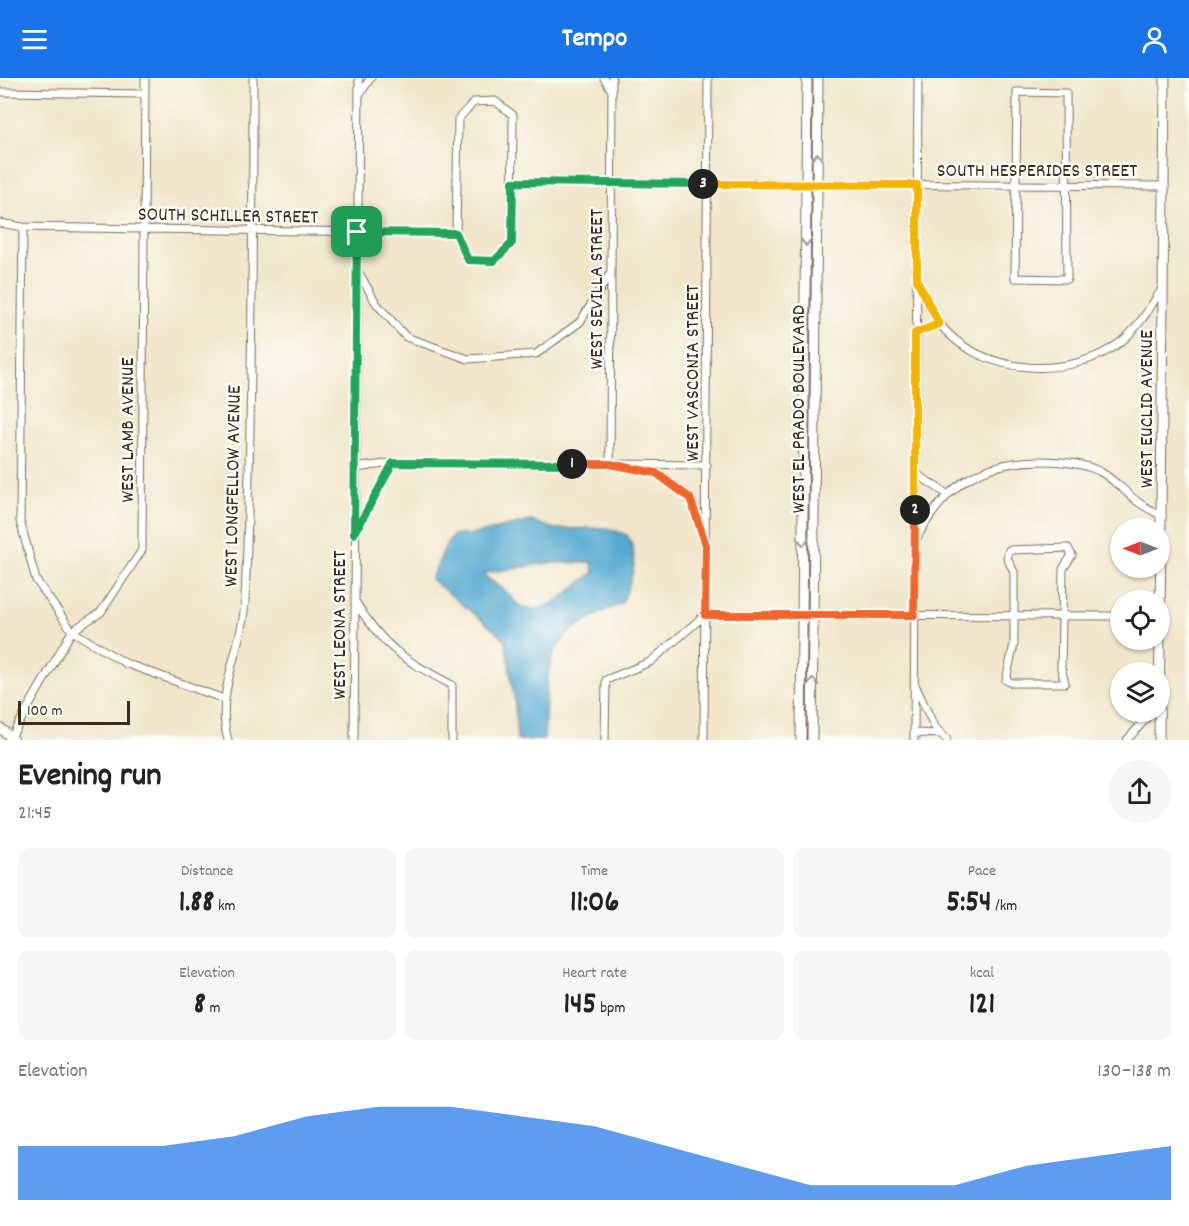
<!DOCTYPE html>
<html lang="en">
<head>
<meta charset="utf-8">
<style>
  body { margin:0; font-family:Dekko,sans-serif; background:#f6f6f6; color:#222; height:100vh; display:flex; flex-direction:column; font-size:22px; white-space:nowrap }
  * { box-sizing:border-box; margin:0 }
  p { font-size:20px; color:#767676 }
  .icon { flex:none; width:33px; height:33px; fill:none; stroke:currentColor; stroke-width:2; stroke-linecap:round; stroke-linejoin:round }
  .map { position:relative; height:662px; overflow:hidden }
  .side { display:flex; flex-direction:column; background:#fff; flex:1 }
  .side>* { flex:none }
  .needle { width:39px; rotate:270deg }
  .fabs { position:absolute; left:1110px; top:440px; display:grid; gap:12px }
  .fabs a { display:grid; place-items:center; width:60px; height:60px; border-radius:50%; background:#fff; box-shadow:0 2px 4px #0004; font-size:30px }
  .scale { position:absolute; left:18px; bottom:15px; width:112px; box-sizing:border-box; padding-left:6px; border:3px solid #3b2a1e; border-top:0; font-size:16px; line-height:21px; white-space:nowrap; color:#3b2a1e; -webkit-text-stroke:4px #fdfcf7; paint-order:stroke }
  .pin { position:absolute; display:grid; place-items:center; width:51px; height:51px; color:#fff; margin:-26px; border-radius:12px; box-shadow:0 3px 9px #0006 }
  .km { position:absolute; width:30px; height:30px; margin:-15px; border-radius:50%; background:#222; color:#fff; font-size:16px; line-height:30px; text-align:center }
  .round { display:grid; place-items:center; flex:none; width:63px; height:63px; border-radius:32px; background:#f6f6f6 }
  .overview { display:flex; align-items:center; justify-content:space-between; height:102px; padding:0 18px }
  h1 { font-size:33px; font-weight:700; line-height:45px }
  .stats { display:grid; grid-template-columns:repeat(3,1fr); gap:9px; height:102px; padding:6px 18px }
  .stats div { display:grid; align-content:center; border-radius:12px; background:#f6f6f6; text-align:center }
  .stats b { font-size:30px; font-weight:700 }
  .stats small { font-size:16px; font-weight:400 }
  .stats p { font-size:16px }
  .chart { height:168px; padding:12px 18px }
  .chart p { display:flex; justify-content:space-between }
  .chart svg { width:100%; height:108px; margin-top:6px; fill:#1a73e8; opacity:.7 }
  header { display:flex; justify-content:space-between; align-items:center; height:78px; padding:0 18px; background:#1a73e8; color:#fff; font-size:27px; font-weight:700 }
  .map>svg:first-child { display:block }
</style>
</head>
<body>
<header><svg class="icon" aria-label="menu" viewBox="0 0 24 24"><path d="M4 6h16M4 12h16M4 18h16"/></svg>Tempo<svg class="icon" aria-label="person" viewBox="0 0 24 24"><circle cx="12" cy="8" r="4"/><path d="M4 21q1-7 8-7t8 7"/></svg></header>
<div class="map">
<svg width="1189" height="662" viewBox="0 0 1189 662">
  <rect width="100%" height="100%" fill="#fdfcf7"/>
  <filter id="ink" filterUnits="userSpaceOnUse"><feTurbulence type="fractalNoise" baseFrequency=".0167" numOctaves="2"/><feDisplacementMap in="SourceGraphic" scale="12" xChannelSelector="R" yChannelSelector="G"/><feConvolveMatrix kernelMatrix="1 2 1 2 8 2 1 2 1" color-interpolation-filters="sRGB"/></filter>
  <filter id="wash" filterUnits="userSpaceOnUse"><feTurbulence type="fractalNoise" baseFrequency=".008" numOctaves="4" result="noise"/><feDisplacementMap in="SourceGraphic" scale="24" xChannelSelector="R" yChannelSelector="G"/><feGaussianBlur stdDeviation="1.35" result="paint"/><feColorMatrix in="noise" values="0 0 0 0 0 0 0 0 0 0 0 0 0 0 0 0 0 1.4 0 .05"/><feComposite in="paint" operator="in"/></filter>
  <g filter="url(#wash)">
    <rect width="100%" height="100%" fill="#f1e6ca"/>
    <path fill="#57aad2" stroke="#496a78" stroke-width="1.5" fill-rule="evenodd" d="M531,443L555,451L607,450L627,457C641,481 631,501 622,525C540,560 548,581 544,662H517L515,625L505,561L431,501L447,465L454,457H471ZM592,484L594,494C575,508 548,539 522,529C515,526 511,518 505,513C498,506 489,505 484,495L548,485Z"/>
  </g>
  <g filter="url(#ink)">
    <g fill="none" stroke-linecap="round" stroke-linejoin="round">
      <g stroke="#7b6c5a" stroke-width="9">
        <path id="street" d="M604,0L612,13
          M612,0L610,386L707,387
          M0,14L145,16
          M1017,14L1066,15L1067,201L1015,200Z
          M359,17L371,0
          M495,23L513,37L512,165L494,183L468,182L456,155L458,41L474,24Z
          M513,104L1165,108
          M0,145L23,149L144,151L456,155
          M23,149L20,443L36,502L72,553L125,585L224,621
          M359,195L376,225L406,259L468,281L536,276L580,244L610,196
          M918,204C924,218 930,233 939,245C979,298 1072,303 1122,263C1139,249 1151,228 1163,209
          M915,255L939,246
          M355,390L392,385
          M627,390L656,395L690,419L704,461
          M915,395L947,416
          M356,453L392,385L613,387
          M916,461C946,407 978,384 1040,383C1058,383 1082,385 1099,393C1114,401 1125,414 1138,424C1146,430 1155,434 1162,438
          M1068,470L1072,477L1063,491L1061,590L1065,605H1012L1006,602L1014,566V494L1007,480L1009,472Z
          M355,523C383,570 405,582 452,607V662
          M916,609L934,648L947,662
          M915,655L940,656
          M10,661L72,553L101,534L142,472L145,0
          M228,662C214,615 243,570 245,523C252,349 253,174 253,0
          M354,662L359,0
          M605,662L606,602L650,584L705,537L1120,538
          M704,662L708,0
          M914,662L918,0
          M1127,662L1153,633"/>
      </g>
      <g stroke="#7b6c5a" stroke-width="11">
        <path id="secondary" d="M0,650L14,662
          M801,662L807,0
          M812,662L818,0
          M1159,662L1165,0"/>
      </g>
      <use href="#street" stroke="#fff" stroke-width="7"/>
      <use href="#secondary" stroke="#fff" stroke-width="9"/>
    </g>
    <defs><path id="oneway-chevron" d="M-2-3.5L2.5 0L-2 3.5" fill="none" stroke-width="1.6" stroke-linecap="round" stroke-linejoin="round" transform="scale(1.5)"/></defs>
    <g stroke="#a79f9a">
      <use href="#oneway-chevron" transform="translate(817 79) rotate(-89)"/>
      <use href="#oneway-chevron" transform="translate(806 164) rotate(91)"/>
      <use href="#oneway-chevron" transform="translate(803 464) rotate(90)"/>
      <use href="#oneway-chevron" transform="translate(813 604) rotate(-89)"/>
    </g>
  </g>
  <g fill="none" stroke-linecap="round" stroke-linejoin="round" filter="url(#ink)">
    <g stroke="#fff" stroke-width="12">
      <path id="split-1" d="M357,154L354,456L393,385L572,386"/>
    </g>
    <g stroke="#fff" stroke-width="12">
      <path id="split-2" d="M572,386H610L656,395L690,420L706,467L705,537H914L915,432"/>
    </g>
    <g stroke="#fff" stroke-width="12">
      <path id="split-3" d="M703,106L917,107V202L939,246L915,255V432"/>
    </g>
    <g stroke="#fff" stroke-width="12">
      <path id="split-4" d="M357,154L456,155L468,182L494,183L512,165L513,104L703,106"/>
    </g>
    <use href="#split-1" stroke="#22a559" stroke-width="8"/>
    <use href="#split-2" stroke="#f0652b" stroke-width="8"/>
    <use href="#split-3" stroke="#f5b400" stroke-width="8"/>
    <use href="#split-4" stroke="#22a559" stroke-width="8"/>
  </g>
  <g text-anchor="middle" stroke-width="5" stroke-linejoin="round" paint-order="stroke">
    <g font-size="20" fill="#3b2a1e" stroke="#fdfcf7">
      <text x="1037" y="98">SOUTH HESPERIDES STREET</text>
      <text transform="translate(228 136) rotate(1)" y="7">SOUTH SCHILLER STREET</text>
      <text transform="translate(595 211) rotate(-90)" y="7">WEST SEVILLA STREET</text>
      <text transform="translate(691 295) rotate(-90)" y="7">WEST VASCONIA STREET</text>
      <text transform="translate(797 331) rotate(-90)" y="7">WEST EL PRADO BOULEVARD</text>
      <text transform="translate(1145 331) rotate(-90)" y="7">WEST EUCLID AVENUE</text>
      <text transform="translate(126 352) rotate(-90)" y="7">WEST LAMB AVENUE</text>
      <text transform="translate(231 408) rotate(-89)" y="7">WEST LONGFELLOW AVENUE</text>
      <text transform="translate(338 547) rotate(-90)" y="7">WEST LEONA STREET</text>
    </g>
  </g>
</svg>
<div class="fabs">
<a><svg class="needle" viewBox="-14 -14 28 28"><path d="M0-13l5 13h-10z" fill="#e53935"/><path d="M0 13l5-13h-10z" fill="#767676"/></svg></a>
<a><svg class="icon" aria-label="locate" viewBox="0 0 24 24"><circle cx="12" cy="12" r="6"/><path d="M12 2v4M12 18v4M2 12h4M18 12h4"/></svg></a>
<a><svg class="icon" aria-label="layers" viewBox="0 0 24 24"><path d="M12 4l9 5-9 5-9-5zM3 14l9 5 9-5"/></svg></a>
</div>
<div class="scale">100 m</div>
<div class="pin" style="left:357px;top:154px;background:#1e9e55"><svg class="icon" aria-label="arrive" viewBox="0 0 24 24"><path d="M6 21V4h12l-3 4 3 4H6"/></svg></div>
<b class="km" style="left:572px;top:386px">1</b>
<b class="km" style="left:915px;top:432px">2</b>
<b class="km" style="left:703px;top:106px">3</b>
</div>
<section class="side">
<div class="overview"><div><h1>Evening run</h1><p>21:45</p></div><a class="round"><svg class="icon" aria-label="share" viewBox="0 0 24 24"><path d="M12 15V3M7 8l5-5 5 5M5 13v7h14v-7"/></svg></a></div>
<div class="stats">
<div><p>Distance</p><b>1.88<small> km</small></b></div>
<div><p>Time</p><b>11:06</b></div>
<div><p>Pace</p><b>5:54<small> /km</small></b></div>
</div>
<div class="stats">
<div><p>Elevation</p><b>8<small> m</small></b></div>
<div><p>Heart rate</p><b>145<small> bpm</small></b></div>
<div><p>kcal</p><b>121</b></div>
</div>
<div class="chart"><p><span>Elevation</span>130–138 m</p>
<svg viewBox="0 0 160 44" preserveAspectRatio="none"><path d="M0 44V22L10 22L20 22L30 18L40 10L50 6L60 6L70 10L80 14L90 22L100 30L110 38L120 38L130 38L140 30L150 26L160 22V44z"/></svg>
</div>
</section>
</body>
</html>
